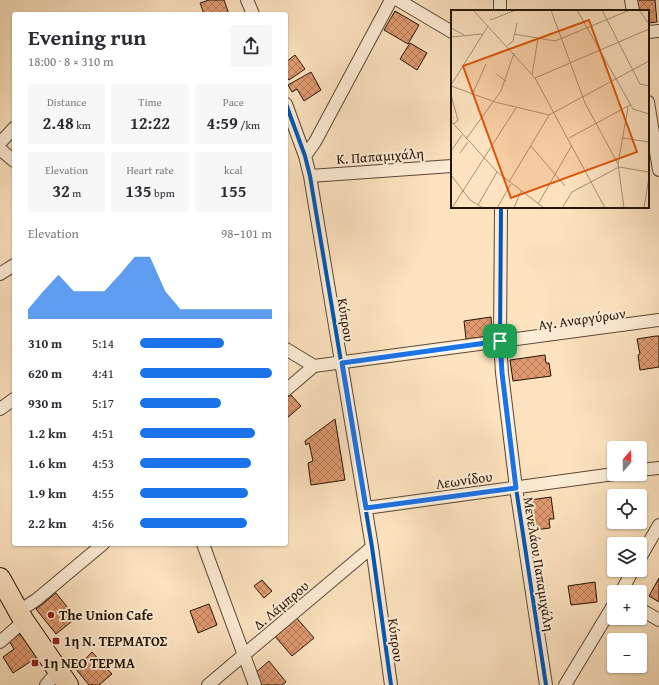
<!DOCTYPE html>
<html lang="en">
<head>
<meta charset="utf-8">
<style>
  body { margin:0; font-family:"Gentium Book Plus",serif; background:#f7f7f7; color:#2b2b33; height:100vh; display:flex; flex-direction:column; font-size:15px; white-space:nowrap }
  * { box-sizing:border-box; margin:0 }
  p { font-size:13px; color:#7c7c81 }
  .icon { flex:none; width:22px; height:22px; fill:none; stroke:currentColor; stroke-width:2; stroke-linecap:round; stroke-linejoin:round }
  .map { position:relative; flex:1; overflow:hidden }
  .drawer { position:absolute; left:12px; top:12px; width:276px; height:534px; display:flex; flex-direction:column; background:#fff; border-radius:4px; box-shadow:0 1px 3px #0004 }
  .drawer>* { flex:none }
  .needle { width:26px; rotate:20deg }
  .tools { position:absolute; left:607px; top:441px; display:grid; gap:8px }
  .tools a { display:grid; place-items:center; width:40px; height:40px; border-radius:4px; background:#fff; box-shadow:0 1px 3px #0004; font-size:20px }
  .pin { position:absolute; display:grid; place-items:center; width:34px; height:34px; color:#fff; margin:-17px; border-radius:8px; box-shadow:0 2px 6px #0006 }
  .round { display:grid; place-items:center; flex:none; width:42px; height:42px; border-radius:4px; background:#f7f7f7 }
  .overview { display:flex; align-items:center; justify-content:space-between; height:68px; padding:0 16px }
  h1 { font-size:22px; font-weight:600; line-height:30px }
  .stats { display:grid; grid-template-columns:repeat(3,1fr); gap:6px; height:68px; padding:4px 16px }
  .stats div { display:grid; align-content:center; border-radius:4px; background:#f7f7f7; text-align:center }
  .stats b { font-size:17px; font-weight:600 }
  .stats small { font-size:11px; font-weight:400 }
  .stats p { font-size:11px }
  .chart { height:112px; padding:8px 16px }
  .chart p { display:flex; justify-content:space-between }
  .chart svg { width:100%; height:72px; margin-top:4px; fill:#1a73e8; opacity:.7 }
  ul { padding:0 16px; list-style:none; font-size:13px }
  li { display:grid; grid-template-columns:64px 48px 1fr; align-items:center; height:30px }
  li i { height:10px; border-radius:5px; background:#1a73e8 }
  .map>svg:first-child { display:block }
</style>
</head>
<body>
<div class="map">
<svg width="659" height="685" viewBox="0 0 659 685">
  <defs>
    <pattern id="building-cross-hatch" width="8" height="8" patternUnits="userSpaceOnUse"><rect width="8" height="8" fill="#e19a70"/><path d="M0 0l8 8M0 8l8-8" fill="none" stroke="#b67c5a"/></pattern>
  </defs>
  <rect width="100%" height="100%" fill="#fde3c0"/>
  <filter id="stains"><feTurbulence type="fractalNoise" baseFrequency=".005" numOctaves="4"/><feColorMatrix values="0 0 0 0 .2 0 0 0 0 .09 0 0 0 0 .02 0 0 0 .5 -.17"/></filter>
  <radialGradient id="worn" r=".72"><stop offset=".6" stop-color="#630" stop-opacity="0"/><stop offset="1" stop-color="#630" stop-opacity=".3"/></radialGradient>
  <path fill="url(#building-cross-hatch)" stroke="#251507" d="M209,0H224L229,14H204L200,3Z
    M635,0H655L657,22L648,23V11H637Z
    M395,11L419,25L408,44L384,30Z
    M410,43L427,53L417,70L400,59Z
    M295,55L305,69L289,80L286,76V62Z
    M311,72L321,90L304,101L297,89L292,92L288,85Z
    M491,317L492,336L466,339L464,321Z
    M656,336H659V367L640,370L638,355L640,354L637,339Z
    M545,355L546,363H549L551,376L513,381L510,360Z
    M291,395L301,406L286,419V398Z
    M335,419L345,480L311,485L308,463L313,461L309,443L306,445L305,441Z
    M551,497L554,519H549L550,528L534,530L530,500Z
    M659,578V602L649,596Z
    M262,580L272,591L264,598L254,586Z
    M595,582L597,602L571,605L568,586Z
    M56,593L76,618L56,634L36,609Z
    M209,604L217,625L198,633L190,611Z
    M295,616L314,638L292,656L273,634Z
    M23,632L39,656L13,673L3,657L14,649L9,641Z
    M92,652L112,674L99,685H89L76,669Z
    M269,661L286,682L282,685H262L253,675Z"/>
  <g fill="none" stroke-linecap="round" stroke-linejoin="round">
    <g stroke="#5b4835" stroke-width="14">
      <path id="street" d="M247,0L253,14
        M398,0L452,32
        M631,0L633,11
        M500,11V0
        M648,32L659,31
        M648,102L659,170
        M286,104L305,156L310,176L372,547L391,685
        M0,143L14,128
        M0,149L14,161
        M305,156L315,142L391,0
        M310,176L452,166
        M501,207L500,341L502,373L516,488L546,685
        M0,274L14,265
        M286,349L314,366L659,320
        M286,390L314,366
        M0,409L14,399
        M640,470L659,468
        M366,508L614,474
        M203,544L255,685
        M640,558L659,525
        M621,592L633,570
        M640,609L659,620
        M19,611L36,600L103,544
        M0,642L24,621
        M46,685L58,671
        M208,685L372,547
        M565,685L614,604"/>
    </g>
    <g stroke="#251507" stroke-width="22">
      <path id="primary" d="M0,578L24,621L68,685"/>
    </g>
    <use href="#street" stroke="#feedd6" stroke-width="12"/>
    <use href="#primary" stroke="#fde3c0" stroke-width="20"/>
    <g stroke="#feedd6" stroke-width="6">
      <path id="cycleway" d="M286,104L305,156L310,176L372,547L391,685
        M501,207L500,341L502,373L516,488L546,685"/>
    </g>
    <use href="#cycleway" stroke="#0057b8" stroke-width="4"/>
  </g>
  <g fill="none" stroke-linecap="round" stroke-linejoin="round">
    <g stroke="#fff" stroke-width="8">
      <path id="route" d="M500,341L502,373L516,488L366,508L342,363Z"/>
    </g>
    <use href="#route" stroke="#1a73e8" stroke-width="5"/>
  </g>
  <g fill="#8f2418" stroke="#feedd6" stroke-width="1.5">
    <circle cx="51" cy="615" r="4"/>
    <rect x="52" y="637" width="8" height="8" rx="2"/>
    <rect x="31" y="659" width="8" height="8" rx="2"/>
  </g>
  <g text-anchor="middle" stroke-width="4" stroke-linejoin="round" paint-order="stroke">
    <g font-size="14" fill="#251507" stroke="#feedd6">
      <text transform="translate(380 156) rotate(-4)" y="5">Κ. Παπαμιχάλη</text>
      <text transform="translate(582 319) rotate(-8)" y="5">Αγ. Αναργύρων</text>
      <text transform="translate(346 320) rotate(81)" y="5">Κύπρου</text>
      <text transform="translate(464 480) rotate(-8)" y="5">Λεωνίδου</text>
      <text transform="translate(539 564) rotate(81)" y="5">Μενελάου Παπαμιχάλη</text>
      <text transform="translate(281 605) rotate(-40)" y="5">Δ. Λάμπρου</text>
      <text transform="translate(396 640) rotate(82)" y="5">Κύπρου</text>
    </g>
    <g font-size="14" font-weight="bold" fill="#251507" stroke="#feedd6" text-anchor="start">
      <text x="59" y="620">The Union Cafe</text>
      <text x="64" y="646">1η Ν. ΤΕΡΜΑΤΟΣ</text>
      <text x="43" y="668">1η ΝΕΟ ΤΕΡΜΑ</text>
    </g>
  </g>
  <g transform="translate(451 10)">
    <rect width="198" height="198" fill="#fde3c0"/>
    <path fill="none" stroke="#a79176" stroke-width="1" d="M22,0L84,68L154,198M100,0L134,93L167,154L173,198M126,0L182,99L198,104M151,0L189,74L198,76M188,0L198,14M39,10L65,0M0,18L13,25M63,24L104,31L179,0M0,27L31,24M56,36L62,31L66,13M45,64L55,71M81,65L87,28M84,68L198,19M0,75L37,16M0,76L44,92L98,105L198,51M0,85L7,110L3,114M21,85L35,54M0,111L46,162L93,198M118,128L179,95M172,128L198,132M15,129L50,81L63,43M80,136L114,176M0,141L11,125M9,143L17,132M167,154L177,97M168,157L198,162M0,165L19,190L32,198M58,172L98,105M87,194L121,135M27,195L46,162M1,198L65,98M46,198L60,174M63,198L70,181M111,198L121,182L168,157M193,198L198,167"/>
    <path fill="#de560c" fill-opacity="0.15" stroke="#de560c" stroke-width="2" d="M138,10L186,142L60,188L12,56Z"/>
    <rect width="198" height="198" fill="none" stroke="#251507" stroke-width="2"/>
  </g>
  <rect width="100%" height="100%" filter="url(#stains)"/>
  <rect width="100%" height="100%" fill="url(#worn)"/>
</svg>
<div class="tools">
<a><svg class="needle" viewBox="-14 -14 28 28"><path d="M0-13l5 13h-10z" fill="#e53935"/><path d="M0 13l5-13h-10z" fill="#7c7c81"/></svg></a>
<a><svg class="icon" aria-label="locate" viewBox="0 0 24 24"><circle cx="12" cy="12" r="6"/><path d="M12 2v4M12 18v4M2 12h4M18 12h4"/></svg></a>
<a><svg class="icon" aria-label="layers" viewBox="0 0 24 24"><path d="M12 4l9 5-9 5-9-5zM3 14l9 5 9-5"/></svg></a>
<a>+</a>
<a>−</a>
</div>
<div class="pin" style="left:500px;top:341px;background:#1e9e55"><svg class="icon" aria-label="arrive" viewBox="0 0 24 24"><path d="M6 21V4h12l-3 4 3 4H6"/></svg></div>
<section class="drawer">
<div class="overview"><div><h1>Evening run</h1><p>18:00 · 8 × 310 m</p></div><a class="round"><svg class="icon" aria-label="share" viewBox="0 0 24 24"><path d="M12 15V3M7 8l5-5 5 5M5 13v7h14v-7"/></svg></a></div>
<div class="stats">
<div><p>Distance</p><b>2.48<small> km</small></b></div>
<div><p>Time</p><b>12:22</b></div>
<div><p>Pace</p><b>4:59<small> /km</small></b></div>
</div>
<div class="stats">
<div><p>Elevation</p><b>32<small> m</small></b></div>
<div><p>Heart rate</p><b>135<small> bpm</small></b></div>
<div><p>kcal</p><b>155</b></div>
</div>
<div class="chart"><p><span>Elevation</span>98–101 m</p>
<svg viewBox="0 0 160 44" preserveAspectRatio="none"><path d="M0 44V38L10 27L20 17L30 27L40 27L50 27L60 17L70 6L80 6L90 27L100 38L110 38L120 38L130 38L140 38L150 38L160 38V44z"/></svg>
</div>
<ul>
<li><b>310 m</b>5:14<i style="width:64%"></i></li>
<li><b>620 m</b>4:41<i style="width:100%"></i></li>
<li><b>930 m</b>5:17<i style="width:61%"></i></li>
<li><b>1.2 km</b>4:51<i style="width:87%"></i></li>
<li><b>1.6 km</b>4:53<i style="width:84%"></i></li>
<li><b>1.9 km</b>4:55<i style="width:82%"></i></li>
<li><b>2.2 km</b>4:56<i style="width:81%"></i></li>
</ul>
</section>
</div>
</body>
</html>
